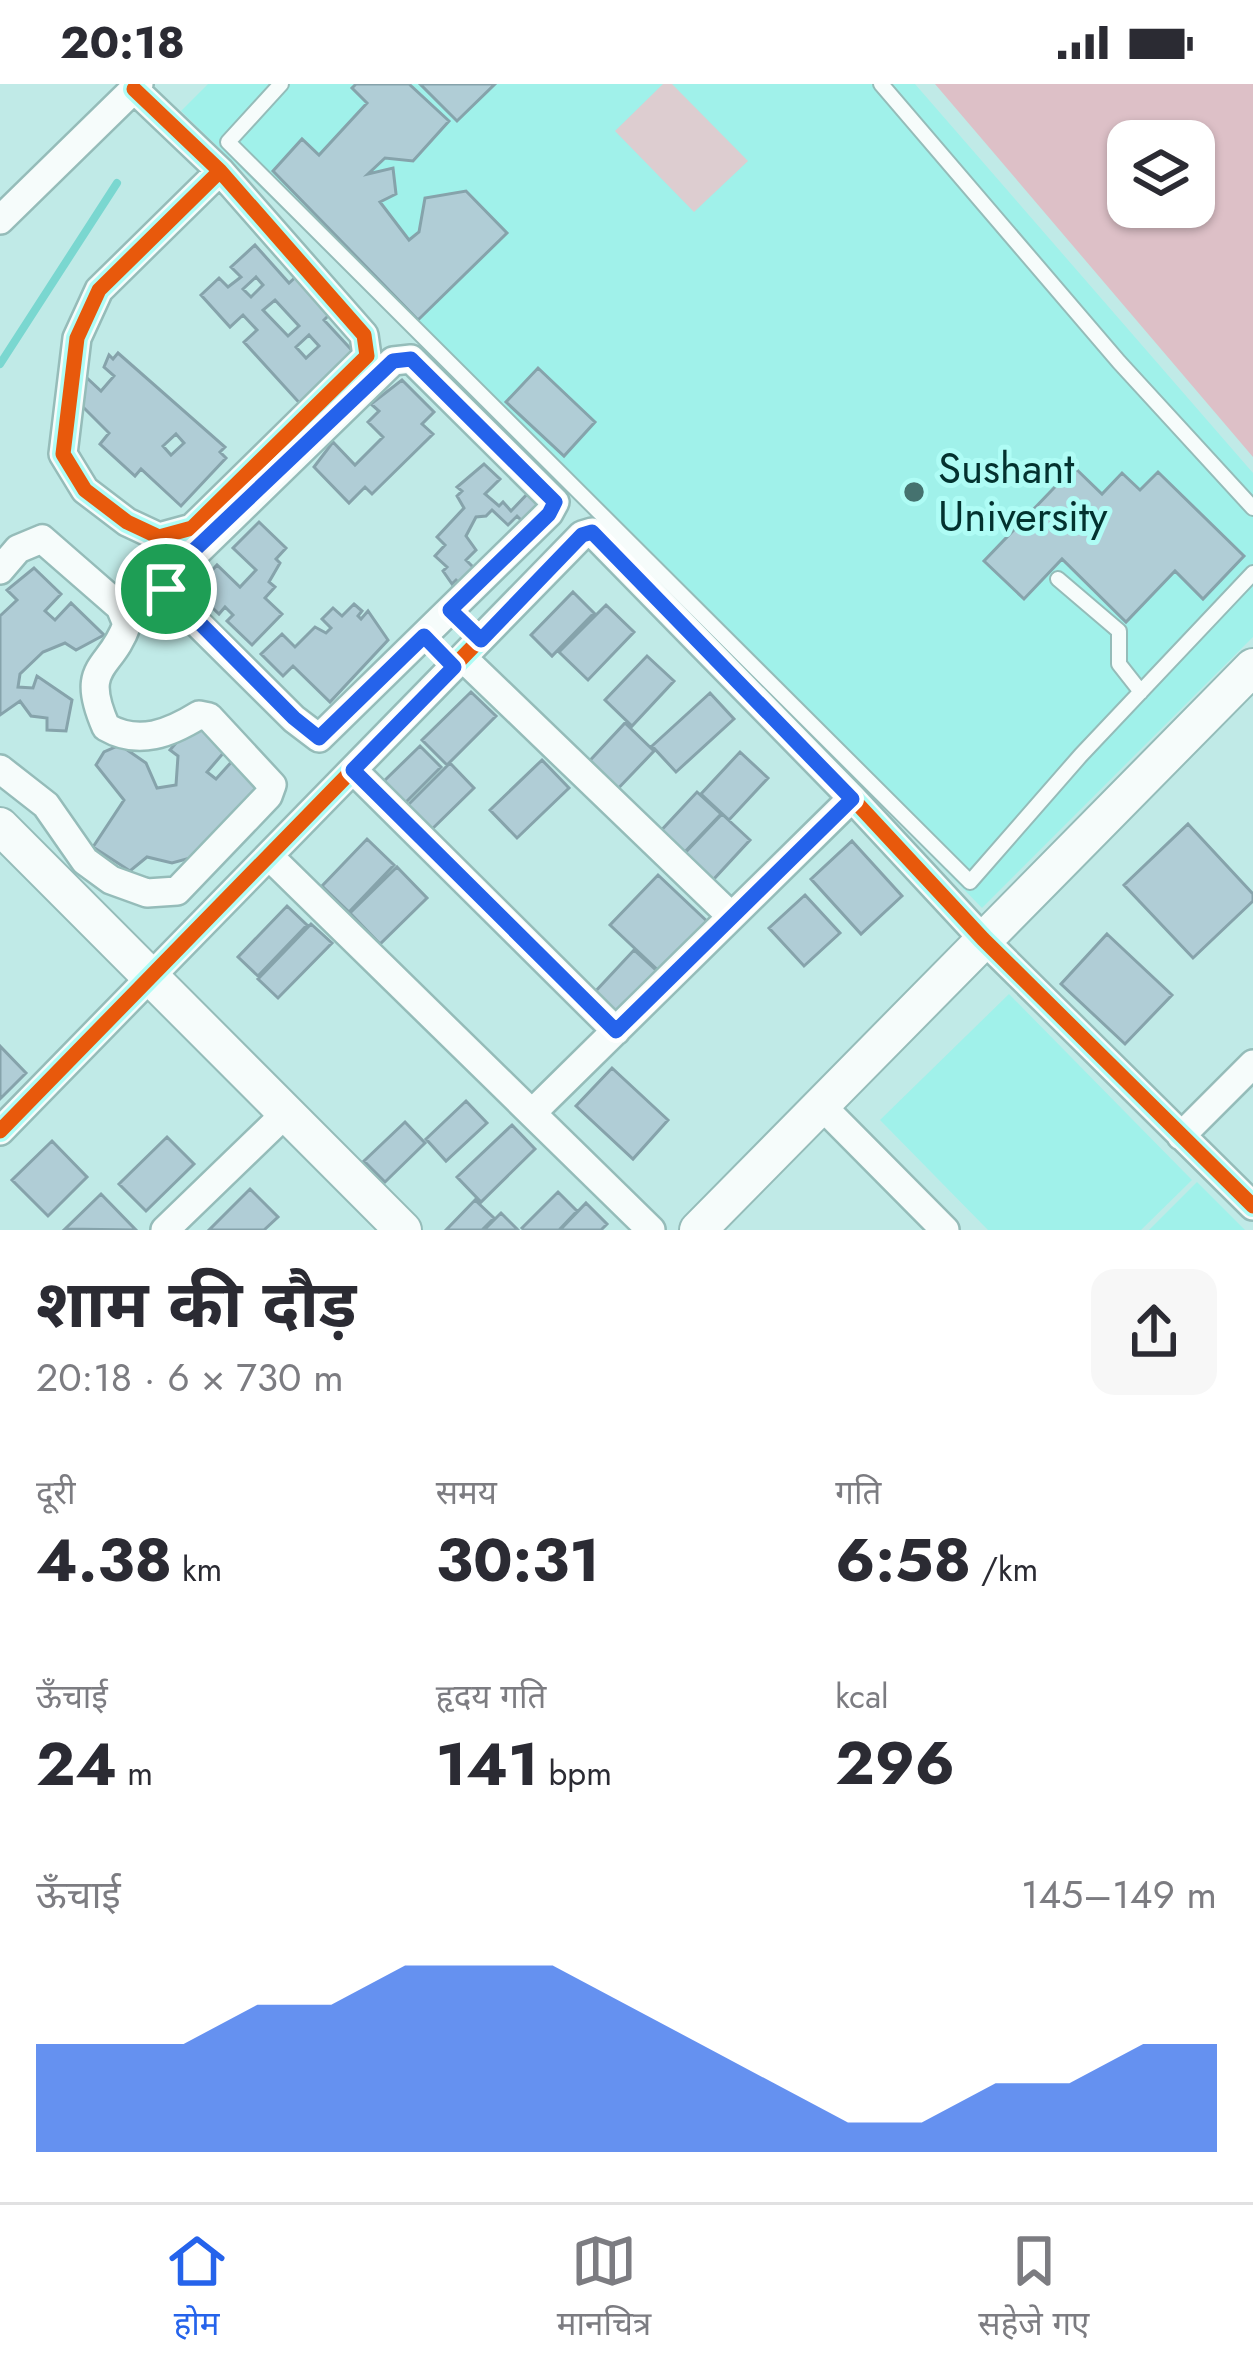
<!DOCTYPE html>
<html lang="hi">
<head>
<meta charset="utf-8">
<style>
  body { margin:0; font-family:Jost,"Noto Sans Devanagari",sans-serif; background:#f7f7f7; color:#2b2b33; height:100vh; display:flex; flex-direction:column; font-size:45px; white-space:nowrap }
  * { box-sizing:border-box; margin:0 }
  p { font-size:39px; color:#7c7c81 }
  .icon { flex:none; width:66px; height:66px; fill:none; stroke:currentColor; stroke-width:2; stroke-linecap:round; stroke-linejoin:round }
  .map { position:relative; height:1146px; overflow:hidden }
  .panel { display:flex; flex-direction:column; background:#fff; flex:1 }
  .panel>* { flex:none }
  .fabs { position:absolute; left:1107px; top:36px; display:grid; gap:24px }
  .fabs a { display:grid; place-items:center; width:108px; height:108px; border-radius:24px; background:#fff; box-shadow:0 3px 9px #0004; font-size:60px }
  .pin { position:absolute; display:grid; place-items:center; width:102px; height:102px; color:#fff; margin:-51px; border:6px solid #fff; border-radius:50%; box-shadow:0 3px 12px #0007 }
  .round { display:grid; place-items:center; flex:none; width:126px; height:126px; border-radius:24px; background:#f7f7f7 }
  .overview { display:flex; align-items:center; justify-content:space-between; height:204px; padding:0 36px }
  h1 { font-size:66px; font-weight:700; line-height:90px }
  .metrics { display:grid; grid-template-columns:repeat(3,1fr); gap:18px; height:204px; padding:12px 36px }
  .metrics div { display:grid; align-content:center }
  .metrics b { font-size:60px; font-weight:700 }
  .metrics small { font-size:33px; font-weight:400 }
  .metrics p { font-size:33px }
  .chart { height:336px; padding:24px 36px }
  .chart p { display:flex; justify-content:space-between }
  .chart svg { width:100%; height:216px; margin-top:12px; fill:#2563eb; opacity:.7 }
  .status { display:flex; justify-content:space-between; align-items:center; height:84px; padding:0 60px; background:#fff; direction:ltr }
  .status svg { height:33px; fill:currentColor }
  .tabs { display:flex; justify-content:space-around; align-items:center; height:168px; border-top:3px solid #e1e1e2; background:#fff; font-size:33px; color:#7c7c81 }
  .tabs a { display:grid; justify-items:center; gap:6px }
  .tabs .current { color:#2563eb }
  .map>svg:first-child { display:block }
</style>
</head>
<body>
<div class="status"><b>20:18</b><svg viewBox="0 0 49 12"><path d="M0 12V9h3v3zM5 12V6h3v6zM10 12V3h3v9zM15 12V0h3v12zM26 1h20v11H26zM47 4h2v5h-2z"/></svg></div>
<div class="map">
<svg width="1253" height="1146" viewBox="0 0 1253 1146">
  <rect width="100%" height="100%" fill="#c0eae7"/>
  <path fill="#a0f1ea" d="M208,0H915L1253,389V553L982,824L595,427L181,27Z
    M1009,910L1192,1096L1141,1146H988L880,1036Z
    M1197,1098L1245,1146H1149Z"/>
  <path fill="#ddcdd0" d="M663,0H672L748,77L694,128L615,47Z"/>
  <path fill="#ddc0c7" fill-rule="evenodd" d="M935,0H1253V373ZM1128,57H1194V123H1128Z"/>
  <g fill="none" stroke-linecap="round" stroke-linejoin="round">
    <path stroke="#7ad7d0" stroke-width="8" d="M0,280L117,99"/>
  </g>
  <path fill="#b0cdd6" stroke="#86a3ab" stroke-width="3" fill-rule="evenodd" d="M356,0H409L449,37L413,77L385,74L368,90L393,84L396,110L380,118L409,156L419,148L425,114L466,107L507,149L418,236L273,87L302,55L319,71L367,19L352,4Z
    M420,0H495L457,37Z
    M255,161L289,199L300,189L334,226L324,236L359,274L304,324L244,258L257,246L243,231L230,243L201,211L219,194L228,203L241,193L231,183ZM256,193L263,201L251,213L243,205ZM275,216L299,242L288,252L263,226ZM309,251L319,262L306,274L296,263Z
    M118,269L225,363L220,368L226,374L181,422L141,385L135,392L100,360L109,349L79,319L84,313L80,309L85,304L81,300L87,294L101,307L114,292L104,283L109,271L113,275ZM176,350L184,359L171,371L163,362Z
    M538,284L595,338L564,372L506,318Z
    M402,296L434,328L422,340L433,350L372,410L365,403L349,419L314,383L333,358L355,381L383,353L368,338L379,327L371,320Z
    M484,380L500,395L485,410L499,422L503,418L511,427L532,405L544,424L523,438L517,432L508,441L492,426L486,432L476,433L466,452L476,466L466,476L474,484L459,499L456,496L452,500L443,487L447,483L435,472L445,461L437,453L464,424L457,412L462,407L457,403Z
    M1074,383L1102,410L1122,389L1140,406L1158,388L1244,472L1203,515L1175,487L1126,538L1062,475L1024,515L984,477Z
    M259,438L286,464L276,475L280,479L269,498L275,503L265,514L282,530L252,561L227,537L233,531L225,523L219,530L194,506L217,481L240,503L256,486L233,464Z
    M34,484L61,510L45,527L55,536L71,519L104,551L76,566L65,559L43,568L20,590L18,603L33,604L37,592L72,616L66,647L47,646V634L31,632L20,617L0,631V532L17,516L7,506Z
    M573,508L594,529L552,572L531,551Z
    M354,520L362,527L358,532L361,535L368,527L388,556L330,618L293,582L283,592L261,570L282,550L295,563L315,543L326,549L331,544L322,535L333,524L342,532Z
    M606,521L634,548L588,596L559,568Z
    M647,572L674,597L632,642L605,616Z
    M471,608L496,632L447,681L422,656Z
    M710,609L734,635L676,688L652,662Z
    M194,638L226,666L207,688L216,695L235,674L263,698L205,770L172,779L147,773L130,787L93,763L124,716L96,681L104,668L120,661L146,679L157,704L176,701L178,672L170,666Z
    M625,639L654,667L610,713L581,686Z
    M420,662L441,683L403,721L382,699Z
    M740,668L768,694L729,736L701,710Z
    M542,676L569,704L517,754L490,726Z
    M450,679L474,704L426,751L402,727Z
    M697,708L721,730L679,774L656,752Z
    M722,730L750,756L712,797L684,770Z
    M1188,740L1253,810V817L1193,874L1124,801Z
    M367,755L394,781L349,828L322,802Z
    M852,757L902,812L861,850L811,795Z
    M397,783L427,814L380,860L350,829Z
    M658,791L711,841L663,891L610,841Z
    M805,811L840,849L804,882L769,844Z
    M287,822L307,841L258,892L238,873Z
    M311,840L332,859L278,914L258,895Z
    M1107,850L1172,911L1125,960L1061,900Z
    M634,866L658,888L617,932L593,910Z
    M0,962L26,989L0,1015Z
    M612,984L668,1036L633,1075L576,1022Z
    M466,1017L487,1039L446,1077L426,1055Z
    M405,1038L425,1059L385,1098L364,1077Z
    M512,1041L535,1065L481,1118L457,1093Z
    M167,1053L194,1080L146,1127L119,1100Z
    M52,1057L87,1093L48,1132L12,1096Z
    M250,1105L278,1133L264,1146H209Z
    M558,1108L577,1127L559,1146H524L522,1144Z
    M101,1110L136,1146L65,1145Z
    M475,1116L494,1134L482,1146H446Z
    M586,1119L607,1140L601,1146H560Z
    M501,1129L518,1146H484Z"/>
  <g fill="none" stroke-linecap="round" stroke-linejoin="round">
    <g stroke="#95bcb9" stroke-width="18">
      <path id="lane" d="M281,0L228,58L970,798L1081,671L1253,489
        M881,0L1119,278L1253,424
        M1058,495L1119,547V580L1141,608"/>
    </g>
    <g stroke="#95bcb9" stroke-width="32">
      <path id="street" d="M134,5L220,87L364,251L367,272L192,444L159,453L127,438L85,406L63,370L77,254L99,206L220,87
        M0,136L139,0
        M411,275L555,418L549,429L319,654L294,635L168,510L165,499L393,277Z
        M0,486L18,465L42,455L120,523L127,540C111,587 78,579 106,643C139,662 170,649 199,631L209,633L272,701L268,712L177,807L147,809L111,796L85,777L46,721L0,685
        M463,574L731,832
        M353,686L616,947
        M269,772L651,1146
        M821,1021L945,1146
        M532,1029L852,714
        M0,1047L582,451L592,448L852,714L983,855L1253,1122
        M1181,1052L1253,980
        M165,1146L286,1029"/>
    </g>
    <g stroke="#95bcb9" stroke-width="40">
      <path id="secondary" d="M0,742L403,1146
        M698,1146L1253,583"/>
    </g>
    <use href="#lane" stroke="#f6fcfb" stroke-width="14"/>
    <use href="#street" stroke="#f6fcfb" stroke-width="27"/>
    <use href="#secondary" stroke="#f6fcfb" stroke-width="36"/>
    <g stroke="#affcf5" stroke-width="22">
      <path id="cycleway" d="M134,5L220,87L364,251L367,272L192,444L159,453L127,438L85,406L63,370L77,254L99,206L220,87
        M0,1047L582,451L592,448L852,714L983,855L1253,1122"/>
    </g>
    <use href="#cycleway" stroke="#e8590c" stroke-width="15"/>
  </g>
  <g fill="none" stroke-linecap="round" stroke-linejoin="round">
    <g stroke="#fff" stroke-width="24">
      <path id="route" d="M411,275L555,418L549,430L450,526L481,556L582,451L592,448L852,715L616,947L353,686L454,583L424,552L319,654L294,634L166,505L168,491L393,277Z"/>
    </g>
    <use href="#route" stroke="#2563eb" stroke-width="15"/>
  </g>
  <circle fill="#45726f" stroke="#affcf5" stroke-width="4.5" cx="914" cy="408" r="12"/>
  <g text-anchor="middle" stroke-width="10" stroke-linejoin="round" paint-order="stroke">
    <g font-size="42" fill="#03322f" stroke="#affcf5" text-anchor="start">
      <text x="938" y="399">Sushant<tspan x="938" dy="48">University</tspan></text>
    </g>
  </g>
</svg>
<div class="fabs">
<a><svg class="icon" aria-label="layers" viewBox="0 0 24 24"><path d="M12 4l9 5-9 5-9-5zM3 14l9 5 9-5"/></svg></a>
</div>
<div class="pin" style="left:166px;top:505px;background:#1e9e55"><svg class="icon" aria-label="arrive" viewBox="0 0 24 24"><path d="M6 21V4h12l-3 4 3 4H6"/></svg></div>
</div>
<section class="panel">
<div class="overview"><div><h1>शाम की दौड़</h1><p>20:18 · 6 × 730 m</p></div><a class="round"><svg class="icon" aria-label="share" viewBox="0 0 24 24"><path d="M12 15V3M7 8l5-5 5 5M5 13v7h14v-7"/></svg></a></div>
<div class="metrics">
<div><p>दूरी</p><b>4.38<small> km</small></b></div>
<div><p>समय</p><b>30:31</b></div>
<div><p>गति</p><b>6:58<small> /km</small></b></div>
</div>
<div class="metrics">
<div><p>ऊँचाई</p><b>24<small> m</small></b></div>
<div><p>हृदय गति</p><b>141<small> bpm</small></b></div>
<div><p>kcal</p><b>296</b></div>
</div>
<div class="chart"><p><span>ऊँचाई</span>145–149 m</p>
<svg viewBox="0 0 160 44" preserveAspectRatio="none"><path d="M0 44V22L10 22L20 22L30 14L40 14L50 6L60 6L70 6L80 14L90 22L100 30L110 38L120 38L130 30L140 30L150 22L160 22V44z"/></svg>
</div>
</section>
<nav class="tabs">
<a class="current"><svg class="icon" aria-label="home" viewBox="0 0 24 24"><path d="M3 11l9-7 9 7M6 9v11h12V9"/></svg>होम</a>
<a><svg class="icon" aria-label="map" viewBox="0 0 24 24"><path d="M3 6l6-2 6 2 6-2v14l-6 2-6-2-6 2zM9 4v14M15 6v14"/></svg>मानचित्र</a>
<a><svg class="icon" aria-label="saved" viewBox="0 0 24 24"><path d="M7 4h10v16l-5-4-5 4z"/></svg>सहेजे गए</a>
</nav>
</body>
</html>
